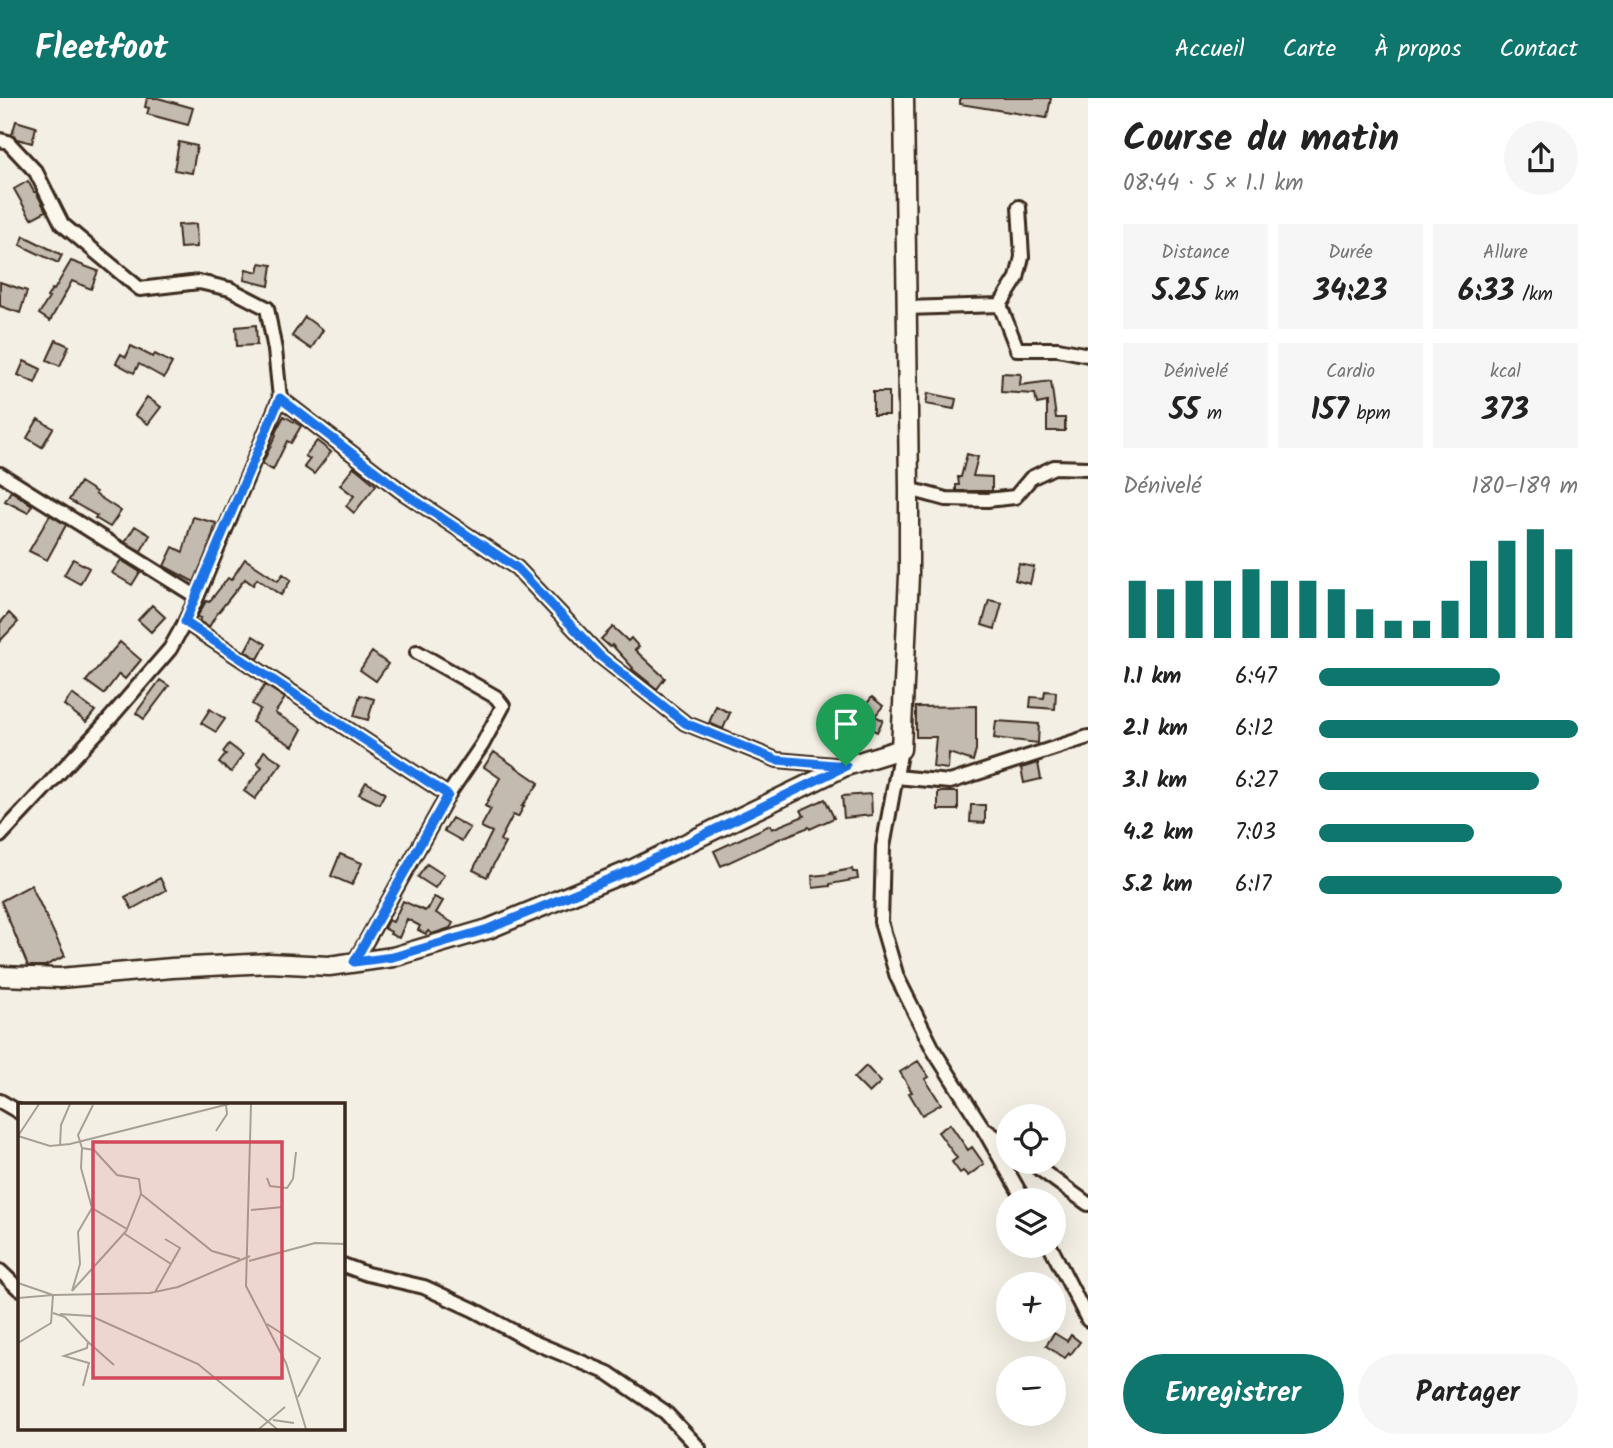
<!DOCTYPE html>
<html lang="fr">
<head>
<meta charset="utf-8">
<style>
  body { margin:0; font-family:Kalam,sans-serif; background:#f6f6f6; color:#222; height:100vh; display:flex; flex-direction:column; font-size:26px; white-space:nowrap }
  * { box-sizing:border-box; margin:0 }
  p { font-size:23px; color:#767676 }
  .icon { flex:none; width:38px; height:38px; fill:none; stroke:currentColor; stroke-width:2; stroke-linecap:round; stroke-linejoin:round }
  .map { position:relative; flex:1; overflow:hidden }
  .details { display:flex; flex-direction:column; background:#fff; width:525px }
  .details>* { flex:none }
  .tools { position:absolute; left:996px; top:1006px; display:grid; gap:14px }
  .tools a { display:grid; place-items:center; width:70px; height:70px; border-radius:50%; background:#fff; box-shadow:0 7px 28px #0002; font-size:35px }
  .pin { position:absolute; display:grid; place-items:center; width:60px; height:60px; color:#fff; margin:-72px -30px; border-radius:50% 50% 50% 0; rotate:-45deg; box-shadow:0 0 7px #0007 }
  .pin .icon { rotate:45deg }
  .round { display:grid; place-items:center; flex:none; width:74px; height:74px; border-radius:37px; background:#f6f6f6 }
  .overview { display:flex; align-items:center; justify-content:space-between; height:119px; padding:0 35px }
  h1 { font-size:38px; font-weight:700; line-height:52px }
  .metrics { display:grid; grid-template-columns:repeat(3,1fr); gap:10px; height:119px; padding:7px 35px }
  .metrics div { display:grid; align-content:center; border-radius:0px; background:#f6f6f6; text-align:center }
  .metrics b { font-size:30px; font-weight:700 }
  .metrics small { font-size:19px; font-weight:400 }
  .metrics p { font-size:19px }
  .chart { height:196px; padding:14px 35px }
  .chart p { display:flex; justify-content:space-between }
  .chart svg { width:100%; height:126px; margin-top:7px; stroke:#0f766e; stroke-width:6 }
  .primary-button { display:flex; gap:14px; margin-top:auto; padding:14px 35px }
  .primary-button a { flex:1; height:80px; border-radius:42px; background:#0f766e; color:#fff; font-size:28px; font-weight:700; line-height:80px; text-align:center }
  .primary-button a+a { background:#f6f6f6; color:#222 }
  ul { padding:0 35px; list-style:none; font-size:23px }
  li { display:grid; grid-template-columns:112px 84px 1fr; align-items:center; height:52px }
  li i { height:18px; border-radius:9px; background:#0f766e }
  header { display:flex; align-items:center; gap:42px; box-sizing:border-box; height:98px; padding:0 35px; background:#0f766e; color:#fff }
  header strong { font-size:33px }
  nav { display:flex; gap:38px; margin-inline-start:auto; font-size:24px }
  main { display:flex; flex:1; min-height:0 }
  .map>svg:first-child { display:block }
</style>
</head>
<body>
<header>
<strong>Fleetfoot</strong>
<nav><a>Accueil</a><a>Carte</a><a>À propos</a><a>Contact</a></nav>
</header>
<main>
<div class="map">
<svg width="1088" height="1350" viewBox="0 0 1088 1350">
  <rect width="100%" height="100%" fill="#f3efe4"/>
  <filter id="ink" filterUnits="userSpaceOnUse"><feTurbulence type="fractalNoise" baseFrequency=".0143" numOctaves="2"/><feDisplacementMap in="SourceGraphic" scale="14" xChannelSelector="R" yChannelSelector="G"/><feConvolveMatrix kernelMatrix="1 2 1 2 8 2 1 2 1" color-interpolation-filters="sRGB"/></filter>
  <g filter="url(#ink)">
    <path fill="#c3bbb0" stroke="#3b2a1e" stroke-width="2" d="M147,0H158L193,10L188,27L147,16L149,10L145,9Z
      M960,0H1051L1047,20L960,6Z
      M16,23L36,29L32,45L17,41L12,37Z
      M179,44L197,48L192,75L174,72Z
      M28,83L34,94H36L46,113L31,121L14,91Z
      M196,126L197,149L180,150L178,127Z
      M24,138L62,157L58,165L20,147Z
      M71,163L98,173L91,191L72,183L50,223L39,216L49,200L47,199L52,191L54,192Z
      M260,165L272,167L269,188L244,182L246,171L258,174Z
      M0,184L27,193L20,215L0,208Z
      M305,219L323,232L311,251L292,238Z
      M256,227L257,247L237,248L236,229Z
      M56,242L69,248L60,268L47,262Z
      M131,248L153,259L155,256L172,265L164,280L139,266L134,275L116,265L121,256L126,259Z
      M24,263L41,271L35,285L18,277Z
      M1002,275L1021,276L1020,287L1051,283L1056,320H1065V333H1047V304L1037,306L1035,296L1001,294Z
      M873,294H889V317H873Z
      M928,295L956,301L954,311L926,306Z
      M147,299L161,309L148,326L135,317Z
      M284,318L301,328L291,345L287,343L273,372L262,366L276,337L275,336L277,331Z
      M38,321L53,330L42,349L27,340Z
      M317,343L331,354L314,376L304,369L310,361L305,358Z
      M967,356L978,359L973,378L992,379V393H956V387H959L958,379H961Z
      M354,369L376,387L354,415L346,408L354,398L340,387Z
      M80,384L96,394L95,396L121,413L110,429L95,420L97,418L69,402Z
      M11,393L32,407L28,415L5,403Z
      M50,417L66,427L47,462L29,453Z
      M193,419L216,425L209,448L194,484L164,468L173,449L183,454Z
      M135,428L150,437L141,453L125,444Z
      M73,461L89,470L80,486L64,477Z
      M245,461L278,483L283,476L291,482L281,497L257,481L253,487L245,481L216,517L209,529L199,523L201,520L197,519L206,503L209,504L228,480L231,482Z
      M121,462L140,474L132,487L112,475Z
      M1019,466L1034,469L1030,486L1015,482Z
      M989,502L1002,505L995,531L982,527Z
      M152,507L165,519L151,534L138,522Z
      M9,515L18,524L0,543V525Z
      M613,529L628,543L631,540L639,549L635,552L665,580L657,591L632,571L633,570L612,547L610,549L601,541Z
      M253,538L266,546L258,561L245,553Z
      M120,544L141,562L125,581L119,576L104,596L86,583Z
      M372,554L388,566L376,583L360,572Z
      M160,582L169,588L144,621L136,615Z
      M265,587L285,600L275,615L302,631L293,648L252,624L260,611L252,606Z
      M1045,593L1056,594L1055,611L1030,609L1031,599L1044,600Z
      M72,596L95,613L86,624L64,607Z
      M360,597L374,601L368,622L354,618Z
      M872,599L883,608L875,618L883,622L877,634L867,629L862,635L858,632L869,610L866,607Z
      M716,608L730,615L723,631L709,625Z
      M976,608V652L973,663L949,655L948,671L933,669L936,639H916V609Z
      M210,611L225,621L216,634L201,625Z
      M996,623L1039,626L1038,645L994,640Z
      M841,628L858,641L847,656L830,643Z
      M229,646L243,657L231,674L219,665L226,656L223,654Z
      M264,653L282,665L255,701L244,693L262,669L257,665Z
      M494,654L539,685L522,708H524L518,719L513,717L500,742L505,745L487,779L473,772L492,734L481,729L491,711L485,708L500,680L484,669Z
      M1038,665L1041,681L1024,685L1021,670Z
      M366,684L385,695L379,706L359,696Z
      M938,694H958V712H938Z
      M871,696L872,717L844,720L842,698Z
      M825,701L834,720L810,731L809,729L779,741L721,768L714,753L770,727L772,731L804,718L801,712Z
      M971,707H985V725L970,724Z
      M452,720L470,730L462,743L444,733Z
      M340,756L362,765L352,787L331,778Z
      M427,766L444,777L435,790L418,779Z
      M852,771L853,774H857L858,781L830,786V788L813,790L812,778L832,776L831,775Z
      M160,780L166,792L132,811L125,799Z
      M31,787L65,858L45,868H28L1,803Z
      M434,799L443,803L436,815L453,825L450,830L432,836L428,833L426,836L418,832L420,828L407,821L399,840L390,836L391,834L384,830L388,822L393,824L403,803L425,813L427,810L428,811Z
      M918,963L929,979L925,981L941,1006L922,1017L909,995L912,994L900,974Z
      M866,968L881,984L869,995L854,980Z
      M950,1026L968,1052L972,1049L984,1066L968,1078L963,1073L960,1075L952,1064L957,1060L938,1034Z
      M1054,1235L1067,1243L1071,1237L1080,1244L1070,1257L1069,1255L1065,1260L1046,1248Z"/>
    <g fill="none" stroke-linecap="round" stroke-linejoin="round">
      <g stroke="#3b2a1e" stroke-width="18">
        <path id="street" d="M0,42L8,44L36,74L62,126L140,191L199,184L230,191L267,210L275,252L280,300L401,393L517,470L600,558L685,625L777,662L846,668
          M1000,207L1017,251H1058L1088,257
          M1000,207L1017,180L1022,159L1019,109
          M906,210L1000,207
          M0,376L197,499L280,300
          M909,391L946,401L987,402L1015,399L1031,380L1054,369L1088,370
          M185,524L448,697
          M901,651L883,749L881,824L897,879L934,953L983,1030L1024,1102
          M896,679L950,684L1088,639
          M0,738L106,625L170,551L185,524L197,499
          M354,865L448,697L482,647L503,608L496,599L417,554
          M0,1003L19,1014
          M986,1032L1008,1048
          M1030,1064L1088,1106
          M1050,1148L1088,1222
          M343,1167L367,1176L424,1189L474,1212L531,1243L608,1275L665,1314L699,1350
          M0,1173L19,1191"/>
      </g>
      <g stroke="#3b2a1e" stroke-width="23">
        <path id="secondary" d="M0,878L60,880L172,870L269,865L329,868L393,859L488,831L631,772L846,668L901,651L909,477V391L904,0"/>
      </g>
      <use href="#street" stroke="#fbf7ec" stroke-width="12"/>
      <use href="#secondary" stroke="#fbf7ec" stroke-width="18"/>
    </g>
  </g>
  <g fill="none" stroke-linecap="round" stroke-linejoin="round" filter="url(#ink)">
    <g stroke="#fff" stroke-width="14">
      <path id="route" d="M280,300L401,393L517,470L600,558L685,625L777,662L846,668L631,772L488,831L393,859L354,864L448,697L185,524Z"/>
    </g>
    <use href="#route" stroke="#1a73e8" stroke-width="9"/>
  </g>
  <g transform="translate(18 1005)">
    <rect width="327" height="327" fill="#f3efe4"/>
    <path fill="none" stroke="#a9a095" stroke-width="2" d="M233,1L228,183L268,260L288,326M75,2L60,32L64,45L76,47L99,72L121,76L123,91L194,148L222,156M198,28L209,11L208,2M0,33L32,43L52,41L211,1M0,33L21,1M42,43L43,22L52,1M64,45L63,65L74,105L109,126L123,91M249,75L252,83L269,85L275,76L278,49M233,107L265,104M107,131L153,161M231,158L297,140L328,141M0,180L35,192L132,190L160,184L232,153M54,188L62,161L60,129L74,105M54,188L109,127M137,189L162,145L147,136M0,195L35,192L33,220L0,240M35,210L47,214L70,239L69,245L46,253L71,260L65,283M42,211L73,213L180,261L259,326M249,221L302,255L280,294M70,239L96,262M255,317L276,320M241,326L267,304"/>
    <path fill="#d1495b" fill-opacity="0.15" stroke="#d1495b" stroke-width="3.5" d="M75,39H264V275H75Z"/>
    <rect width="327" height="327" fill="none" stroke="#3b2a1e" stroke-width="3.5"/>
  </g>
</svg>
<div class="tools">
<a><svg class="icon" aria-label="locate" viewBox="0 0 24 24"><circle cx="12" cy="12" r="6"/><path d="M12 2v4M12 18v4M2 12h4M18 12h4"/></svg></a>
<a><svg class="icon" aria-label="layers" viewBox="0 0 24 24"><path d="M12 4l9 5-9 5-9-5zM3 14l9 5 9-5"/></svg></a>
<a>+</a>
<a>−</a>
</div>
<div class="pin" style="left:846px;top:668px;background:#1e9e55"><svg class="icon" aria-label="arrive" viewBox="0 0 24 24"><path d="M6 21V4h12l-3 4 3 4H6"/></svg></div>
</div>
<section class="details">
<div class="overview"><div><h1>Course du matin</h1><p>08:44 · 5 × 1.1 km</p></div><a class="round"><svg class="icon" aria-label="share" viewBox="0 0 24 24"><path d="M12 15V3M7 8l5-5 5 5M5 13v7h14v-7"/></svg></a></div>
<div class="metrics">
<div><p>Distance</p><b>5.25<small> km</small></b></div>
<div><p>Durée</p><b>34:23</b></div>
<div><p>Allure</p><b>6:33<small> /km</small></b></div>
</div>
<div class="metrics">
<div><p>Dénivelé</p><b>55<small> m</small></b></div>
<div><p>Cardio</p><b>157<small> bpm</small></b></div>
<div><p>kcal</p><b>373</b></div>
</div>
<div class="chart"><p><span>Dénivelé</span>180–189 m</p>
<svg viewBox="0 0 160 44" preserveAspectRatio="none"><path d="M5 44V24M15 44V27M25 44V24M35 44V24M45 44V20M55 44V24M65 44V24M75 44V27M85 44V34M95 44V38M105 44V38M115 44V31M125 44V17M135 44V10M145 44V6M155 44V13"/></svg>
</div>
<ul>
<li><b>1.1 km</b>6:47<i style="width:70%"></i></li>
<li><b>2.1 km</b>6:12<i style="width:100%"></i></li>
<li><b>3.1 km</b>6:27<i style="width:85%"></i></li>
<li><b>4.2 km</b>7:03<i style="width:60%"></i></li>
<li><b>5.2 km</b>6:17<i style="width:94%"></i></li>
</ul>
<div class="primary-button"><a>Enregistrer</a><a>Partager</a></div>
</section>
</main>
</body>
</html>
